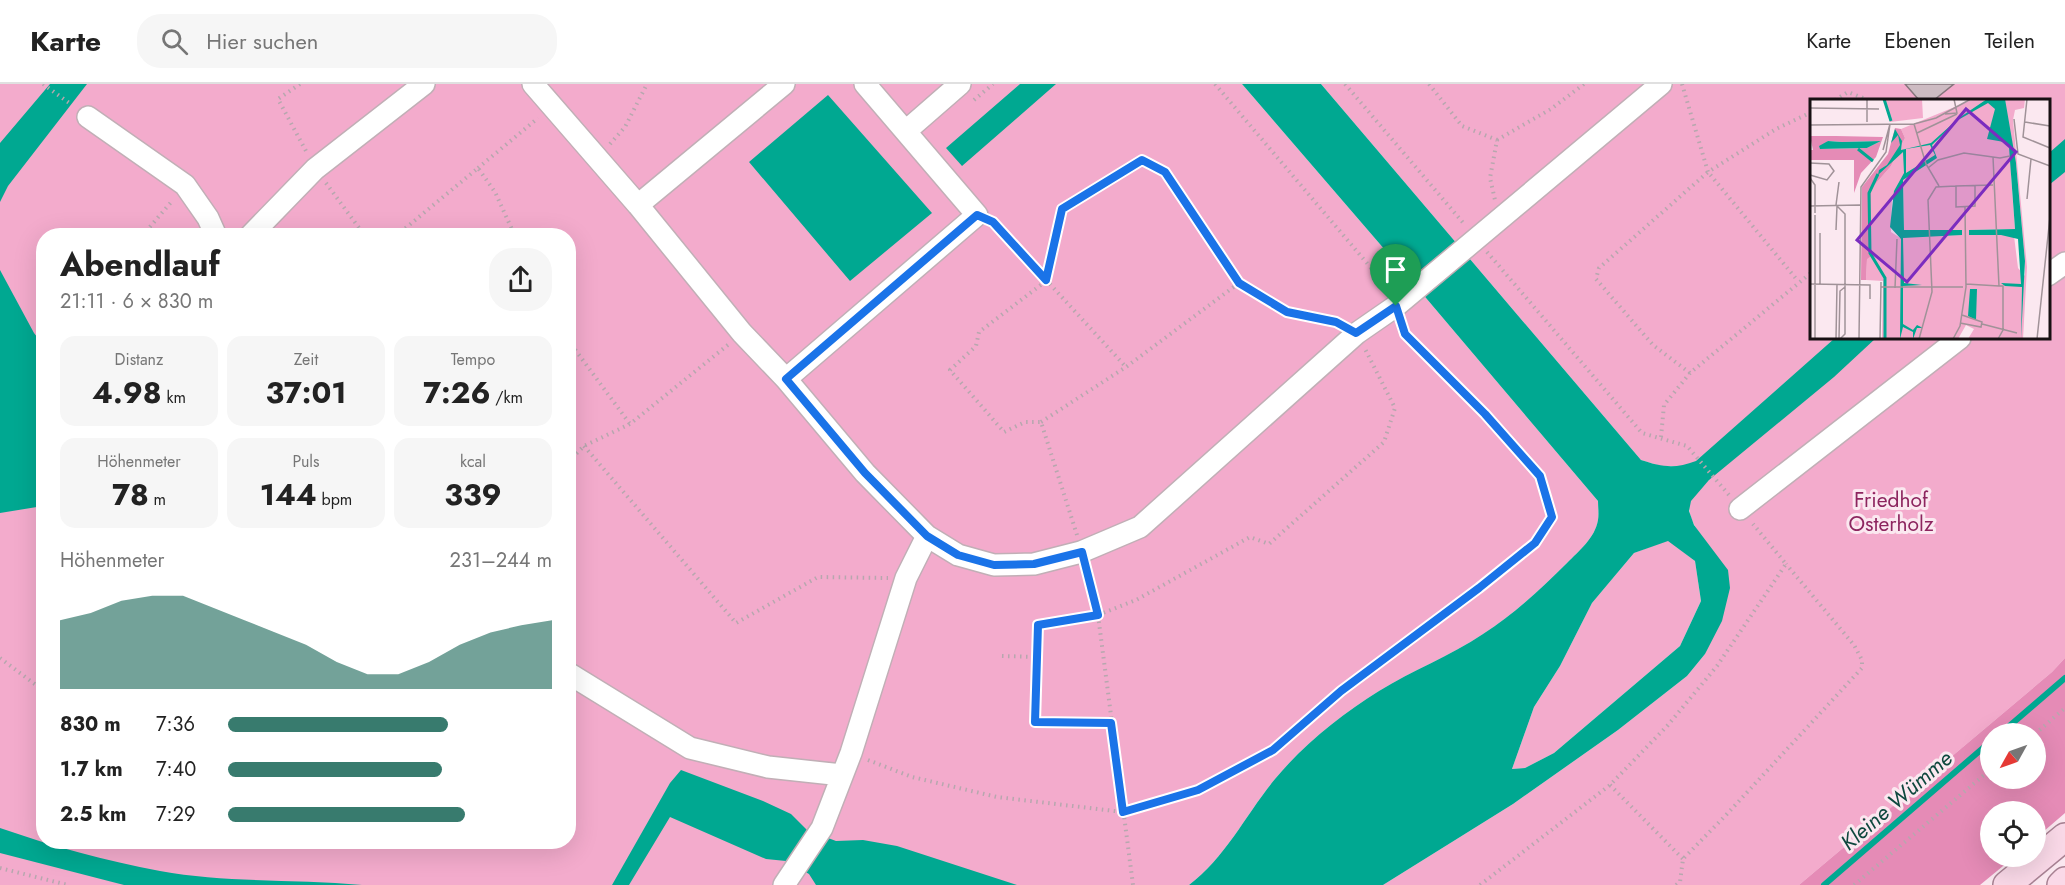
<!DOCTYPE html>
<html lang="de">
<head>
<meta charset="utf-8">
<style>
  body { margin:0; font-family:Jost,sans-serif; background:#f6f6f6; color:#222; height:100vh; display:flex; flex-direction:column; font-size:22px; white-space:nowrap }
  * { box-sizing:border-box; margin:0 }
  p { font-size:20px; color:#767676 }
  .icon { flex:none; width:33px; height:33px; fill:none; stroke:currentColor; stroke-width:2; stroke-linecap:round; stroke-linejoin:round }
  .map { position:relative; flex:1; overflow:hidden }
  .drawer { position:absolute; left:36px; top:144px; width:540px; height:621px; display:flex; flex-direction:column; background:#fff; border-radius:24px; box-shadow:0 6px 24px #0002 }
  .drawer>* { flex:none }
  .needle { width:39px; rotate:230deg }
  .fabs { position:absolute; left:1980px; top:639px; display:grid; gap:12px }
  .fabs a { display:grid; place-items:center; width:66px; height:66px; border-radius:50%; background:#fff; box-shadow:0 6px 24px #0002; font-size:30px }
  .pin { position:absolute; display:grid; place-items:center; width:51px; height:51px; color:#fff; margin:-62px -26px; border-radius:50% 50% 50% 0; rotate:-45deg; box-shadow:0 0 6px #0007 }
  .pin .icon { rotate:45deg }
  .round { display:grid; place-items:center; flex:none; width:63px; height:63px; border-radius:24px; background:#f6f6f6 }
  .summary { display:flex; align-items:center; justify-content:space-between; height:102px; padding:0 24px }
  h1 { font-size:33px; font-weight:700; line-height:45px }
  .metrics { display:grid; grid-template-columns:repeat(3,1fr); gap:9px; height:102px; padding:6px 24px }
  .metrics div { display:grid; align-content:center; border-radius:15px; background:#f6f6f6; text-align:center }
  .metrics b { font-size:30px; font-weight:700 }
  .metrics small { font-size:16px; font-weight:400 }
  .metrics p { font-size:16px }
  .chart { height:168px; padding:12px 24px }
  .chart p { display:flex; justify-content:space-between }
  .chart svg { width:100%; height:108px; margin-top:6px; fill:#387b6e; opacity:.7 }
  ul { padding:0 24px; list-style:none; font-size:20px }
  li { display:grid; grid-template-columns:96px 72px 1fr; align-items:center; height:45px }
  li i { height:15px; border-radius:8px; background:#387b6e }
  header { display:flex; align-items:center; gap:36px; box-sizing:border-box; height:84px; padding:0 30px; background:#fff; border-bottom:2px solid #e0e0e0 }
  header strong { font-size:28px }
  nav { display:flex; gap:33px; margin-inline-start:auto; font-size:21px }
  .search { width:420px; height:54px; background:#f6f6f6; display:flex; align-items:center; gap:15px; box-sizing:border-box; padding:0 21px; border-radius:24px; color:#767676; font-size:22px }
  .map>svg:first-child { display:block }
</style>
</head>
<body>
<header>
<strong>Karte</strong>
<div class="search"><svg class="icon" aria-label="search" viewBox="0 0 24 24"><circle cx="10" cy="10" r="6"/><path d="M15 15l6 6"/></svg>Hier suchen</div>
<nav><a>Karte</a><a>Ebenen</a><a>Teilen</a></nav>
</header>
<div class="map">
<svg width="2065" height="801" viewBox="0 0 2065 801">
  <rect width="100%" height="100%" fill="#fbe8f0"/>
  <path fill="#f3abcc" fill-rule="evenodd" d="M0,0H1242L1404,188L1598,417C1598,423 1599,430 1598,436C1595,454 1579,467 1567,479C1541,505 1514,530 1483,550C1450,572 1413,586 1379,607C1341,631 1304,660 1275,695C1246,730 1226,773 1189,801H0ZM44,152H568V758H44Z
    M1321,0H2065V574L2052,588L1799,801H1383L1513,720L1618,646L1687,592L1705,570L1727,486C1717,471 1683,437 1690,418C1693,410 1703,402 1709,396L1682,382H1660L1641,376ZM1812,16H2048V254H1812Z
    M1668,456L1695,477L1701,517L1680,562L1554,669L1525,684L1512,685L1534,623L1560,582L1592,519L1634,469Z"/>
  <path fill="#e58bb6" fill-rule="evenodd" d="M2065,574V729L2036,754V728H1990V772L2014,773L1980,801H1799L2052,588ZM1990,650H2036V694H1990Z"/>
  <path fill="#00a891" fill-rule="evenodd" d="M50,0H87L8,102L0,118V59Z
    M1020,0H1056L962,82L946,64Z
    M1242,0H1321L1641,376C1662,383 1675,385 1696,377L1835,254H1876L1834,293L1709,396L1691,417L1689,427L1694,441L1728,486L1730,504L1722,537L1705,570L1687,592L1618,646L1513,720L1383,801H1189C1226,773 1246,730 1275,695C1304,660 1341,631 1379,607C1413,586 1450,572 1483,550C1514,530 1541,505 1567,479C1579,467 1595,454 1598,436C1599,430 1598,423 1598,417L1404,188ZM1668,457L1695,477L1701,517L1680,562L1554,669L1525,684L1512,685L1534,623L1560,582L1592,519L1634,469Z
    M828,11L932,129L850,197L749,78Z
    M2065,55V88L2049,101V69Z
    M0,186L34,249L44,262L43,422L0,429Z
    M681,686L763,717L791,730L807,746L836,757L863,756L897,762L1017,801H816L809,790L786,777L766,775L670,733L629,801H612L670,699Z
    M0,744C52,762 106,777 160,787C226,799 295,795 362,801H124L0,769Z"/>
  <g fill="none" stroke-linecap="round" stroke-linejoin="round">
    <path stroke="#00a891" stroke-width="6" d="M2000,650L2065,594
      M1824,801L1990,658"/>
  </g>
  <path fill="#cdbbc2" stroke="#86767d" stroke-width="1.5" d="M1905,0H1954L1934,16H1919Z"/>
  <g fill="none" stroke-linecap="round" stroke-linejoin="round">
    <g stroke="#c1afb6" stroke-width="24">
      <path id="minor" d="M533,0L638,121L742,249L786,295L977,131L865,0
        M88,33L185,101L208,134L216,152
        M906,47L960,0
        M638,121L784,0
        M250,152L315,85L424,0
        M2048,191L2065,179
        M786,295L865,389L927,452L958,471L994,481L1034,480L1081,468L1140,443L1357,249L1396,222L1661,0
        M1740,425L1960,254
        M568,589L690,664L768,683L842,691
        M784,801L822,744L851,669L906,494L927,452"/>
    </g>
    <g stroke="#a88293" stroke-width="30">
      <path id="major" d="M2007,801L2065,753
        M2061,801L2065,797"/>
    </g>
    <path stroke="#b7a7ae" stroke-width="4" stroke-dasharray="1.5 4.5" stroke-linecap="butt" d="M43,0L72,21
      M300,0L278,15L306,67
      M1215,0L1383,198L1387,205
      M1345,0L1465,141
      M1429,0L1462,42L1497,56L1490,94L1495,116
      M1682,0L1708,88L1776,45L1812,28
      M974,16L993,0
      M1835,16L1848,8L1868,16
      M1497,56L1551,25L1584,0
      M610,60L625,43L647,0
      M478,84L538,34
      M326,99L365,152
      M993,138L1126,283
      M142,152L173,116
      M396,152L478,84L495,108L515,152
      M1487,168L1642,349L1687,362L1729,411
      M568,256L630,340
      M1690,289L1653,261L1596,195L1599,184L1708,88L1798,197
      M1041,338L1126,283L1239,199
      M1661,353L1664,321L1690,289L1812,188
      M584,362L736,539L818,493L888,494
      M568,378L584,362L630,340L729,260
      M1077,451L1041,338H1025L1004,348L950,286L976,262L979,248L1046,197L1062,125L1142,76L1165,88L1239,199L1287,228L1339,240
      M1086,485L1098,531L1133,801
      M1002,572L1038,573
      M0,574L44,607
      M1111,639L1035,638L1038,541L1098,531L1136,516L1250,453L1269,460L1384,358L1395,324L1365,265
      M2035,650L2065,624
      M868,676L912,693L997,713L1123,728L1198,706L1273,666L1341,607L1478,504L1535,459L1552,433L1540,392L1485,331L1405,250L1401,239
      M1610,701L1683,775
      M0,784L68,801
      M1480,801L1610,701L1668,641L1717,582L1786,480L1753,440
      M1676,801L1680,798L1683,775L1727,730L1862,584V576L1854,561L1786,480
      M1854,801L1990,686"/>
    <use href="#minor" stroke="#fff" stroke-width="21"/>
    <use href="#major" stroke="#fad9e8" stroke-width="27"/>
  </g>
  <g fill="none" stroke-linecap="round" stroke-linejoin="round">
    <g stroke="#fff" stroke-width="12">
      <path id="route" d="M1142,76L1165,88L1239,199L1287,228L1336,238L1356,249L1396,222L1405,250L1485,330L1540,392L1552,433L1535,459L1479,504L1341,607L1273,666L1198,706L1123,728L1111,639L1035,638L1038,541L1098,531L1082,468L1034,480L994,481L958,471L927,452L865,389L786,295L977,131L993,138L1046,196L1062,125Z"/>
    </g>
    <use href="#route" stroke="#1a73e8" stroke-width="8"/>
  </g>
  <g text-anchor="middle" stroke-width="6" stroke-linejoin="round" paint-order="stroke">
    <g font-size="21" fill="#8d255f" stroke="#fbe8f0">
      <text x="1891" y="423">Friedhof<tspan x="1891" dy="24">Osterholz</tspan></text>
    </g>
    <g font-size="22" font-style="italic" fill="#0e483e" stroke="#fbe8f0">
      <text transform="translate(1896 716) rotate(-41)" y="8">Kleine Wümme</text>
    </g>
  </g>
  <g transform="translate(1810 15)">
    <rect width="240" height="240" fill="#fbe8f0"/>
    <path d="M74,0H112L113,19L80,23ZM164,0H215L214,9L205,11L203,21L217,168L213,240H158L164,230L156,226L148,240H72L73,182L56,181L57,159L61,156V90L81,67L95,39L91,30ZM206,64L215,162V177L208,169L204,137L159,131L205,130L201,77ZM93,81L94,131H152V136L96,137L92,140L81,133L82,99Z" fill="#f3abcc" fill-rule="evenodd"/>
    <path d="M85,29L91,30L95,39L81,67L61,90V157L57,160L56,181H51L52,88L78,55ZM0,37H26L73,38L66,58L51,74L44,94V61H0V51H3ZM18,42L32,43L71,42L57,49L10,50Z" fill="#e58bb6" fill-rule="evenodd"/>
    <path d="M177,0H195L206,64L215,162L211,240L212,188L195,187L191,184L211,185L208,140L191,136H159V131L205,130L199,48L194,43L177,40L185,10L178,4L148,21L122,46L127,59L93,81L94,131H152V136L93,139L94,184L112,186L93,187V225L103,231L107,226L113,229H107L103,240V233L93,228L90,240L91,140L80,128L84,92L94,74L93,53L68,76L69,71L77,66L90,46L88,36L81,44L85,30L92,42L91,51L121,44L149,19ZM120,46L125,56L96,74V50ZM18,42L32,43L71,42L57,49L10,50L9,47ZM160,190H167L166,221L158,217Z" fill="#00a891" fill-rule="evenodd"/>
    <path fill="none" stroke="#00a891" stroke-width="3" d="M74,0L81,22M48,50L63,62M68,75L59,94L60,154L75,179V240"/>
    <path fill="none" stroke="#a09298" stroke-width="1.5" d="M217,0L213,38L240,49M0,9L69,10M135,15L147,14L144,0M204,20L208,55L240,67M57,23V0M215,23L240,27M104,25L116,65L129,87M0,26L104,25L126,19L161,0M107,34L147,15M73,51L80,25M183,58L189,187H193V231L188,240M0,64L19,65L24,72L17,81L0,76M118,69L128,61L154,54L190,59L200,57M0,79L5,86V114M165,87V107L146,108V87L183,86M217,100L221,60M26,106L29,83M0,107L50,106M27,107L35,115V235L30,240M26,131L27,107M10,134V185M0,185L60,186V200M156,185L189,187M71,188H153M85,189L87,140M150,224L171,228L172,223L152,216M172,225L207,234M5,240V116M26,240L27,185M29,240L30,192L35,188M49,240L51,88L76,53L80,25M70,240L71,183M109,240L122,193L118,101L126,88L146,87M143,240L150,227L156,188L155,108M227,240L240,118"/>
    <path fill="#7b2cbf" fill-opacity="0.15" stroke="#7b2cbf" stroke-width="3" d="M156,10L206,53L97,183L47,141Z"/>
    <rect width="240" height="240" fill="none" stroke="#171013" stroke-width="3"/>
  </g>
</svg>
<div class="fabs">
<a><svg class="needle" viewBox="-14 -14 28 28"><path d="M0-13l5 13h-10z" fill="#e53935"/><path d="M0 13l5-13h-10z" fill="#767676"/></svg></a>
<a><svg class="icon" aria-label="locate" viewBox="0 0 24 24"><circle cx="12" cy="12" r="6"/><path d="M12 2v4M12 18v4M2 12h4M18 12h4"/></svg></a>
</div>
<div class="pin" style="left:1396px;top:222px;background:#1e9e55"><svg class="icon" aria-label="arrive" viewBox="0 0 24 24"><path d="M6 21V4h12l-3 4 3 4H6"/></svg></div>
<section class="drawer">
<div class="summary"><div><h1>Abendlauf</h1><p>21:11 · 6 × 830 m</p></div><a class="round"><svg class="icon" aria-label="share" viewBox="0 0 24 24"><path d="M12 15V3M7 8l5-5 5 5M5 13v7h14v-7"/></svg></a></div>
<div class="metrics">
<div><p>Distanz</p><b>4.98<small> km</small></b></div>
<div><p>Zeit</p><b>37:01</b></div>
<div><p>Tempo</p><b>7:26<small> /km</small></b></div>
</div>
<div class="metrics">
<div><p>Höhenmeter</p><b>78<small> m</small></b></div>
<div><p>Puls</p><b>144<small> bpm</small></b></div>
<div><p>kcal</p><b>339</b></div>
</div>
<div class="chart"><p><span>Höhenmeter</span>231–244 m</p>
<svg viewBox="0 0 160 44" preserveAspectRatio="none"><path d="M0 44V16L10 13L20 8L30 6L40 6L50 11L60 16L70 21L80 26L90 33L100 38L110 38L120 33L130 26L140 21L150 18L160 16V44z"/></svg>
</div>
<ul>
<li><b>830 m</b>7:36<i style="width:68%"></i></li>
<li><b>1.7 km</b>7:40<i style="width:66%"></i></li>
<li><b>2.5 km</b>7:29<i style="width:73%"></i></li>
</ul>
</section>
</div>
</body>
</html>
